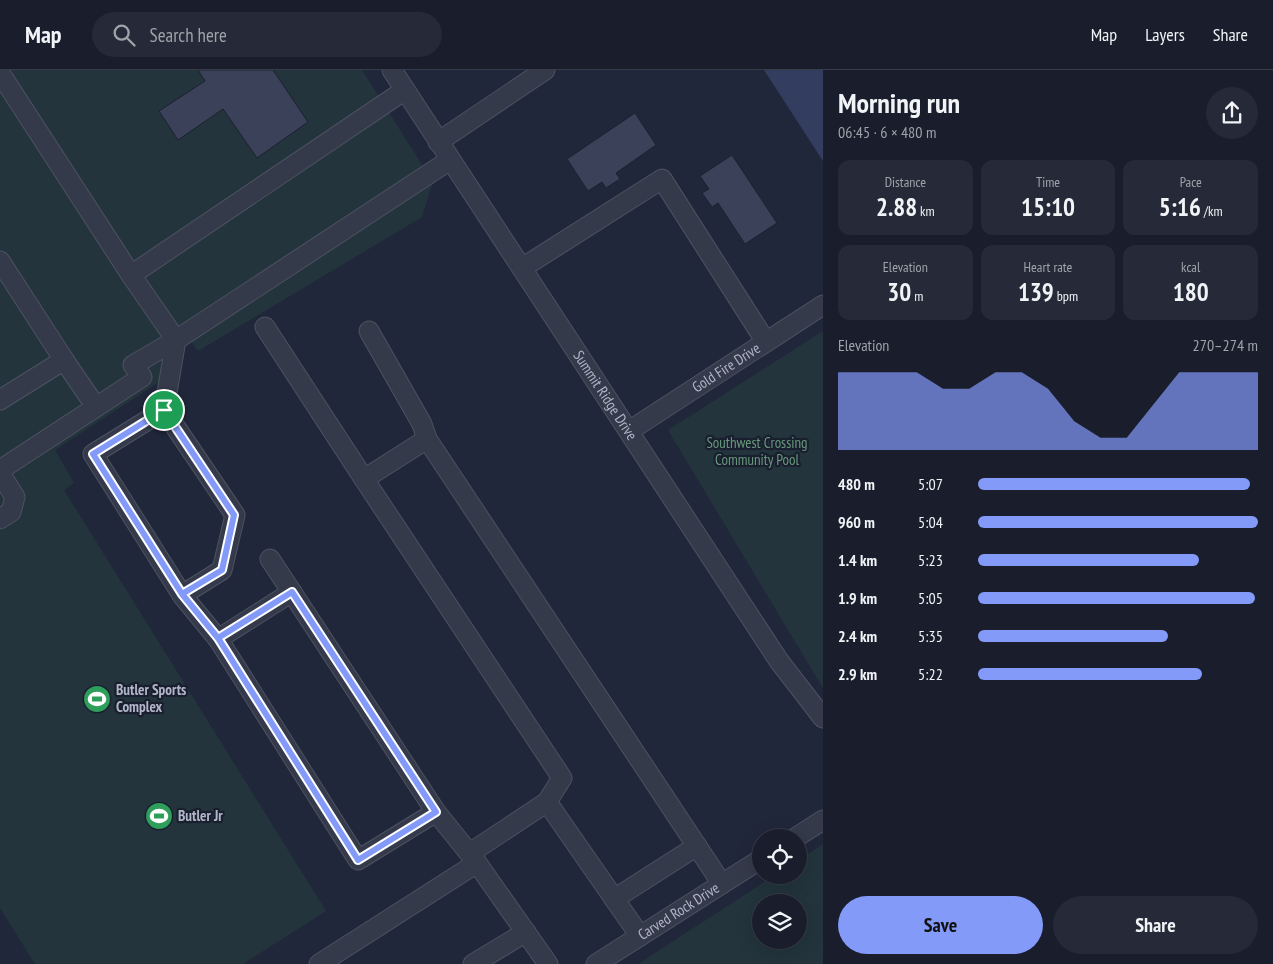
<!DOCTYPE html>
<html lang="en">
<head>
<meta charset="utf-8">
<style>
  body { margin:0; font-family:"PT Sans Narrow",sans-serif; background:#262a38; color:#f1f3f6; height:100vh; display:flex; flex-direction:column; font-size:19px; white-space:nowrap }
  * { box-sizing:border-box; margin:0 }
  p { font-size:16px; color:#9fa2a9 }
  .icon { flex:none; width:28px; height:28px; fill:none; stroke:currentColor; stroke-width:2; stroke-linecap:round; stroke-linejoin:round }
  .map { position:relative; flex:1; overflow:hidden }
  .side { display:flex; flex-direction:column; background:#191d2c; width:450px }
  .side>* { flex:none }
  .buttons { position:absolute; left:752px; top:759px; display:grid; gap:10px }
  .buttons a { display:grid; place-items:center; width:55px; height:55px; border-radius:50%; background:#191d2c; box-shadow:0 5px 20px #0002,0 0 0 1px #373b48; font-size:25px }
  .pin { position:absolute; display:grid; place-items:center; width:42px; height:42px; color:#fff; margin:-21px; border:2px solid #fff; border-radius:50%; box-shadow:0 1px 5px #0007 }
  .round { display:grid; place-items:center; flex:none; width:52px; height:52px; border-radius:26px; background:#262a38 }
  .summary { display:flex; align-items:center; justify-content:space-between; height:85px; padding:0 15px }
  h1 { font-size:28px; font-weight:700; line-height:38px }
  .stats { display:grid; grid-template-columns:repeat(3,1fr); gap:8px; height:85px; padding:5px 15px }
  .stats div { display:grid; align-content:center; border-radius:12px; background:#262a38; text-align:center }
  .stats b { font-size:25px; font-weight:700 }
  .stats small { font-size:14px; font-weight:400 }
  .stats p { font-size:14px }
  .chart { height:140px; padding:10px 15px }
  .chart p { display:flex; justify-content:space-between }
  .chart svg { width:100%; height:90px; margin-top:5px; fill:#839af9; opacity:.7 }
  .button { display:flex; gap:10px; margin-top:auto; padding:10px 15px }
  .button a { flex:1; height:58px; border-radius:30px; background:#839af9; color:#111; font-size:20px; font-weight:700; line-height:58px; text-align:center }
  .button a+a { background:#262a38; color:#f1f3f6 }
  ul { padding:0 15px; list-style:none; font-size:16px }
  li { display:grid; grid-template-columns:80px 60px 1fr; align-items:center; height:38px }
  li i { height:12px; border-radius:6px; background:#839af9 }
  header { display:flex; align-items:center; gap:30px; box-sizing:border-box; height:70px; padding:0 25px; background:#191d2c; border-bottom:1px solid #373b48 }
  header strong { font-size:24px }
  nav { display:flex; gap:28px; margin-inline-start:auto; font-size:18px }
  .search { width:350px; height:45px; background:#262a38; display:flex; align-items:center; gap:12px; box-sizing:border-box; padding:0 18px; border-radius:28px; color:#9fa2a9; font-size:19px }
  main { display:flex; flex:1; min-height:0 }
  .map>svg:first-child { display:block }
</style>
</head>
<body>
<header>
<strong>Map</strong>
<div class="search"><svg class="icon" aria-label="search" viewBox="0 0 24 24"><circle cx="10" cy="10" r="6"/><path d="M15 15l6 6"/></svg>Search here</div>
<nav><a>Map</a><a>Layers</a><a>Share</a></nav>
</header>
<main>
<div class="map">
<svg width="823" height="894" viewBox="0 0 823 894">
  <rect width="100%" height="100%" fill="#21273a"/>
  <path fill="#23343c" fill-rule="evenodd" d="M0,0H362L433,112L422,147L198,281L190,270L168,285L165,308L55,380L74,413L64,420L326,841L243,894H35L0,838Z
    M823,261V618L668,360Z
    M823,774V894H638L775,805H799V790ZM761,832H799V870H761Z"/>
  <path fill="#333d60" d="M764,0H823V91Z"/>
  <path fill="#3a4159" stroke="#1c2131" d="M198,0H273L308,52L257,88L223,39L178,70L159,41L205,11Z
    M635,43L656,75L616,103L620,109L606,118L602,112L588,121L567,89Z
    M732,85L777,153L745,174L718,133L712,137L702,123L709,119L700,106Z"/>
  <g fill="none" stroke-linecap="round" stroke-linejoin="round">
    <g stroke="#4d5262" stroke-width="21">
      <g id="minor">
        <path id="s1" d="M392,0L779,591L823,648"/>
        <path d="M0,3L131,205L176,270L164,340L93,384L182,525L218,569L358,790L436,742"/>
        <path d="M438,72L545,0"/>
        <path d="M0,191L64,290L0,330"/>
        <path d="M522,198L662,109L766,272"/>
        <path d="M131,205L405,20"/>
        <path d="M265,257L364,409"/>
        <path d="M369,261L422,354L427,369"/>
        <path d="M64,290L96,337"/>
        <path d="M164,340L235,445L222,500L182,525"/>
        <path id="s2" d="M629,361L823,235"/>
        <path d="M0,400L142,307L133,295L176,270L450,90"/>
        <path d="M0,403L15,427L11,442L0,449"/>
        <path d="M270,489L436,742L477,793L548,894"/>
        <path d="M218,569L292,522"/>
        <path d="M547,732L562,708L364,409L427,369L722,814"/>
        <path d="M795,768L823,750"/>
        <path d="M470,783L547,732L640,866"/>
        <path d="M614,829L697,776"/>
        <path d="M319,894L477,793"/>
        <path d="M473,894L526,862"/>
        <path id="s3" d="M596,894L761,789"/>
      </g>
    </g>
    <use href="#minor" stroke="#353a4b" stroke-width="19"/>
  </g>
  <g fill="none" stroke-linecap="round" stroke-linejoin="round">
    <g stroke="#fff" stroke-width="10">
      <path id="route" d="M164,340L234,445L222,500L182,524L218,568L358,790L436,742L292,522L218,568L182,524L93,384L164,340"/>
    </g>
    <use href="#route" stroke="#839af9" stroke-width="6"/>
  </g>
  <defs>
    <g id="stadium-disc" transform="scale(1.4375)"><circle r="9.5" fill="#2e9e5b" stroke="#1a1f2f"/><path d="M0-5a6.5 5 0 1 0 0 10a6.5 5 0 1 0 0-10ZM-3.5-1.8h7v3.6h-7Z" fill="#fff"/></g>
  </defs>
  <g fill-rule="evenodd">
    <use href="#stadium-disc" x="97" y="629"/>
    <use href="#stadium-disc" x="159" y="746"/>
  </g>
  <g text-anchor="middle" stroke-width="4.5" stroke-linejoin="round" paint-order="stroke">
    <g font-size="15" fill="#b0b5c7" stroke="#1a1f2f">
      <text dy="5" stroke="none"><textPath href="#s2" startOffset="116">Gold Fire Drive</textPath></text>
      <text dy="5" stroke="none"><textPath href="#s1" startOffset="389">Summit Ridge Drive</textPath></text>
      <text dy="5" stroke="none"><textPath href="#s3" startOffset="98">Carved Rock Drive</textPath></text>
    </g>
    <g font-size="15" fill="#67987b" stroke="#1a1f2f">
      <text x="757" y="378">Southwest Crossing<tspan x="757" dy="17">Community Pool</tspan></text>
    </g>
    <g font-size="15" font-weight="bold" fill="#b0b5c7" stroke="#1a1f2f" text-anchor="start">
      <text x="116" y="625">Butler Sports<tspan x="116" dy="17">Complex</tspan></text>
      <text x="178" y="751">Butler Jr</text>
    </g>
  </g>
</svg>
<div class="buttons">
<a><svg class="icon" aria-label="locate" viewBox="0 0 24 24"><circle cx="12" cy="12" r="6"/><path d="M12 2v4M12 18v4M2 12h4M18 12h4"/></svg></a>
<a><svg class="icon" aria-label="layers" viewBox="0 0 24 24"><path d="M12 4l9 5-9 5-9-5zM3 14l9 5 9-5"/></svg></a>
</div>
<div class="pin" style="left:164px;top:340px;background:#1e9e55"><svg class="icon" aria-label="arrive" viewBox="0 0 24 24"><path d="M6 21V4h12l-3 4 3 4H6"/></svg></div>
</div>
<section class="side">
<div class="summary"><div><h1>Morning run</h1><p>06:45 · 6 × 480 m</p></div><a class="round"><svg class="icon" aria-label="share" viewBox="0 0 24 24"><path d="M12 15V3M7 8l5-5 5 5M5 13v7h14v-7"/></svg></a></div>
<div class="stats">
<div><p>Distance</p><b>2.88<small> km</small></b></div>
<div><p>Time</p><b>15:10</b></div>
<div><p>Pace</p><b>5:16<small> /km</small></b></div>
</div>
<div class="stats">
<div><p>Elevation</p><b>30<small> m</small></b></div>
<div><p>Heart rate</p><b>139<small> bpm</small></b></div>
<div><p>kcal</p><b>180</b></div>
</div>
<div class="chart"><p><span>Elevation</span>270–274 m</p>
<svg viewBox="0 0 160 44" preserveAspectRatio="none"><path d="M0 44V6L10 6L20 6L30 6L40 14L50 14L60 6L70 6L80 14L90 30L100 38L110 38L120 22L130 6L140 6L150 6L160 6V44z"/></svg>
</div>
<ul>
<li><b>480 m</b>5:07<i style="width:97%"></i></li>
<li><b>960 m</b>5:04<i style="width:100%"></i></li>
<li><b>1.4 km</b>5:23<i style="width:79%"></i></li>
<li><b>1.9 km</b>5:05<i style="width:99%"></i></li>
<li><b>2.4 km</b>5:35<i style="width:68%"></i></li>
<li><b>2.9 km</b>5:22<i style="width:80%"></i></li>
</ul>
<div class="button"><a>Save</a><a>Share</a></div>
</section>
</main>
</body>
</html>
